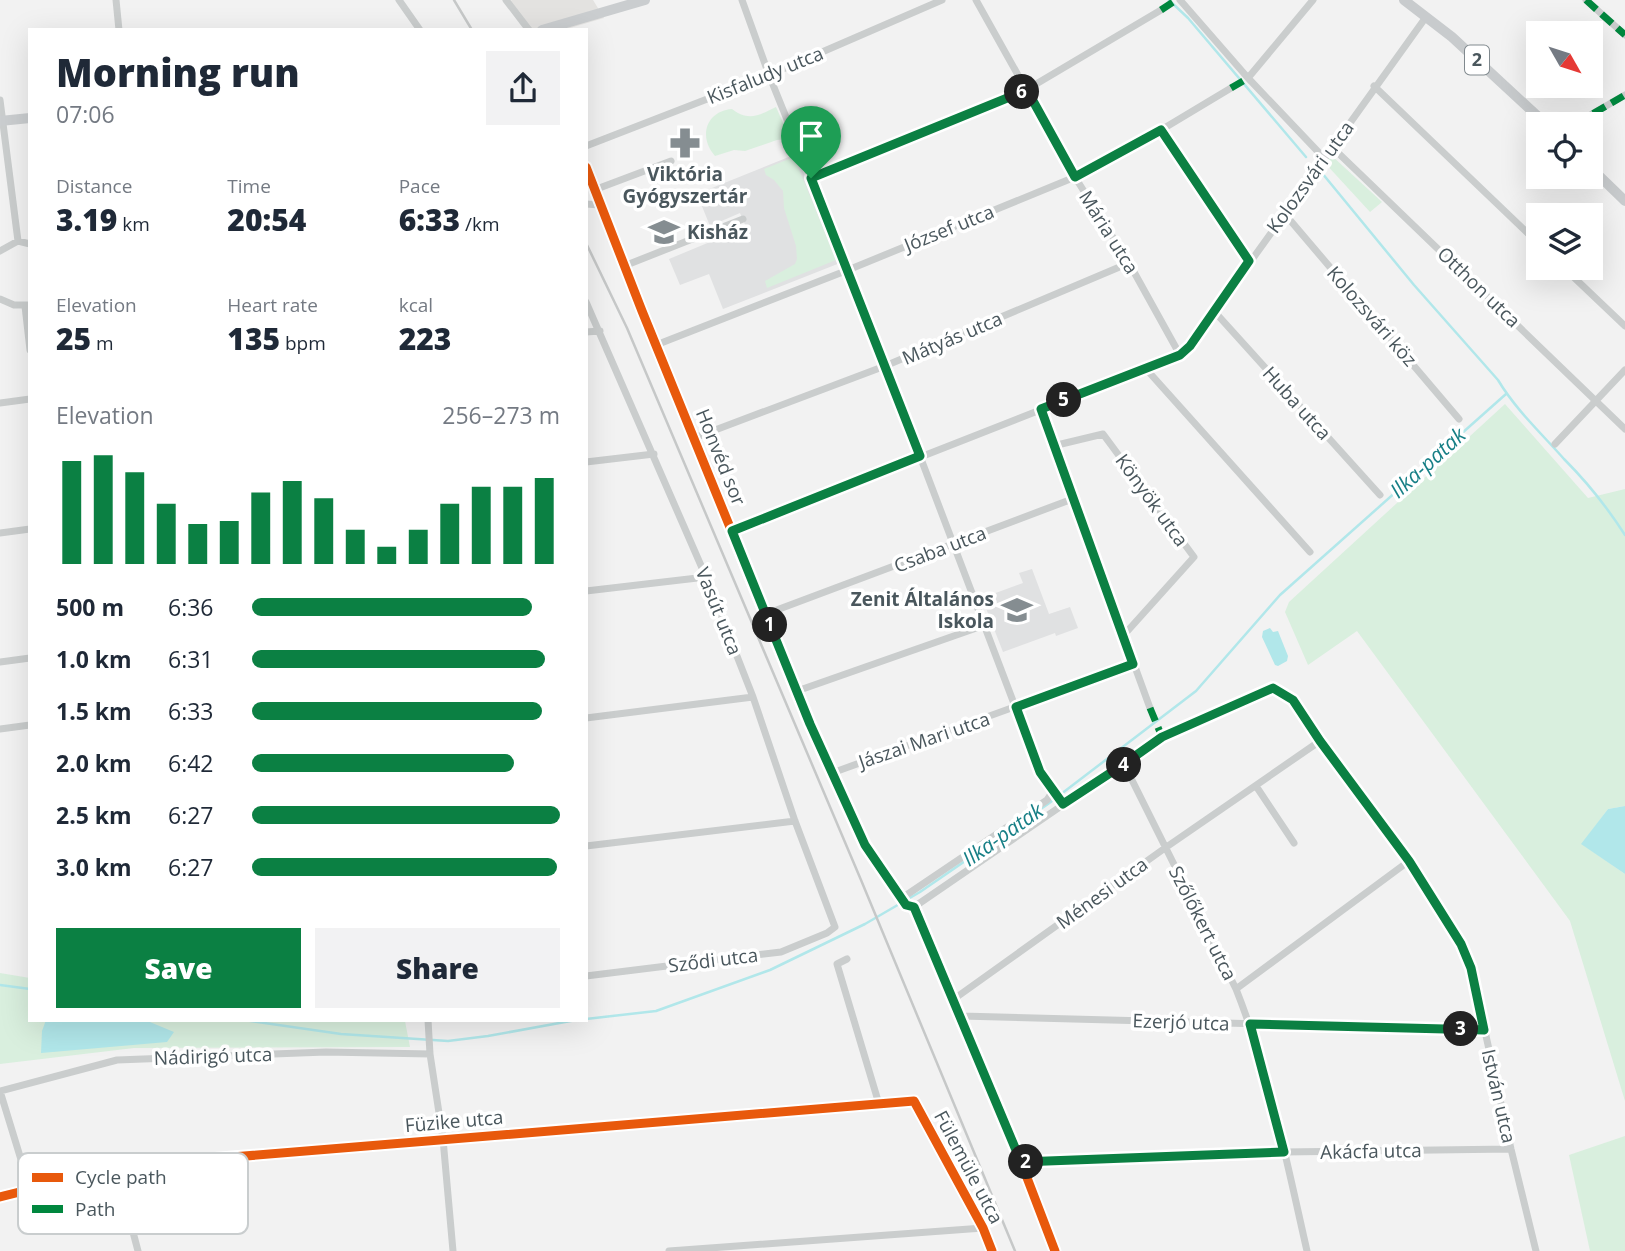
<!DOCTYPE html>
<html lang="en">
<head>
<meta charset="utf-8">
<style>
  body { margin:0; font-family:"Open Sans",sans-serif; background:#f2f2f3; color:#1f2937; height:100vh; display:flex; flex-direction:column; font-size:26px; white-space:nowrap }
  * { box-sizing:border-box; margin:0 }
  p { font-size:23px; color:#747a83 }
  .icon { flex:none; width:38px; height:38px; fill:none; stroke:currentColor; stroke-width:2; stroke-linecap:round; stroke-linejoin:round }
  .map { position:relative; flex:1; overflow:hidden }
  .panel { position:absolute; left:28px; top:28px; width:560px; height:994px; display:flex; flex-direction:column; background:#fff; border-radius:0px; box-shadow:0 7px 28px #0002 }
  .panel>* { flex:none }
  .needle { width:46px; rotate:129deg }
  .tools { position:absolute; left:1526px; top:21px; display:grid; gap:14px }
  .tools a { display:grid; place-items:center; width:77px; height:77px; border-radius:0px; background:#fff; box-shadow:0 7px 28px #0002; font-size:35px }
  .pin { position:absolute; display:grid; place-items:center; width:60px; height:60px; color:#fff; margin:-72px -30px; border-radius:50% 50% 50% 0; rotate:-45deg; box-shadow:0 0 7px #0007 }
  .pin .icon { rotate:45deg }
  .km { position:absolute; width:35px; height:35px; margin:-18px; border-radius:50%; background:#222; color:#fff; font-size:19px; line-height:35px; text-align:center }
  .round { display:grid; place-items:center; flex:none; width:74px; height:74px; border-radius:0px; background:#f2f2f3 }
  .head { display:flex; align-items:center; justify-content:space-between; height:119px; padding:0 28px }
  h1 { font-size:38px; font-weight:800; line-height:52px }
  .stats { display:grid; grid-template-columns:repeat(3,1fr); gap:10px; height:119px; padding:7px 28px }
  .stats div { display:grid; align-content:center }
  .stats b { font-size:30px; font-weight:800 }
  .stats small { font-size:19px; font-weight:400 }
  .stats p { font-size:19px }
  .chart { height:196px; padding:14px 28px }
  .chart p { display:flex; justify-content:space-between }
  .chart svg { width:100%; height:126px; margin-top:7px; stroke:#0b8043; stroke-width:6 }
  .action { display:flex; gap:14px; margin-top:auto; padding:14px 28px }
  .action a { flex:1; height:80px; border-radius:0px; background:#0b8043; color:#fff; font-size:28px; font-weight:800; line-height:80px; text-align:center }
  .action a+a { background:#f2f2f3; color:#1f2937 }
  ul { padding:0 28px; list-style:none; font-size:23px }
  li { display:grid; grid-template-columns:112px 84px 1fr; align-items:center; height:52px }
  li i { height:18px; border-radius:9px; background:#0b8043 }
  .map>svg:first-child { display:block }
</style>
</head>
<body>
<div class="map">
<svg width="1625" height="1251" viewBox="0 0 1625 1251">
  <rect width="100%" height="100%" fill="#f2f2f2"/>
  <path fill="#e3e2e0" d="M512,0H593L604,18L563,30H531L510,1Z"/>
  <path fill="#e0e1e2" d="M796,154L840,263L723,309L709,274L680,285L669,259L746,227L740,213L710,226L697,194Z
    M1032,569L1049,614L1070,607L1078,628L1056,636L1055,633L1003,652L982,598L1023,583L1019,573Z"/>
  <path fill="#d9efde" d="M776,107L789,136L787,139L777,140L745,151L734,150L715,156C698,137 706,111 732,109C748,122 760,115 776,107Z
    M1331,155L1382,202L1370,212L1324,162Z
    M794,157L836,260L767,288L765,281L795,264L797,259L796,246L784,208L783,191L774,180L766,175L764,169Z
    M1505,404L1588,498L1625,489V806L1608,809L1582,844L1625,874V1101L1570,921L1357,631L1308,665L1285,612L1289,602Z
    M0,973L30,978V1020L405,1021L410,1047L134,1048L0,1064Z
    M1625,1136V1251H1590L1569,1155Z"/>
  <path fill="#b1e7ea" d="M1270,628L1273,632L1278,631L1288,656L1287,661L1278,666L1275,665L1262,637L1263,631Z
    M1625,806V874L1581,844L1608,809Z
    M46,1020H145L174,1032L167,1042L41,1053L42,1031Z"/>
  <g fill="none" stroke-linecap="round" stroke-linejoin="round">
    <path stroke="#b1e7ea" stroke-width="2.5" d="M1169,0L1188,18L1306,157
      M1322,173L1414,285L1498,380C1516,410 1541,433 1564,459C1587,482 1607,507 1625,535
      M0,985L30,989
      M586,1019L656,1011L770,970L865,924L920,892L1048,804L1196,691L1280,595L1506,394
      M244,1020L341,1034L448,1041L488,1036L576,1020"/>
    <path stroke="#cacdcd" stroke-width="7" d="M116,0L119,30
      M399,0L420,30
      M506,0L529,30
      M742,0L769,75L869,322L1040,772L1063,804
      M976,0L1075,177L1129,263L1180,355
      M1180,0L1248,78L1324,158
      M1586,0L1625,35
      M1248,78L1313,0
      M1374,86L1538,243
      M0,100L18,241
      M1575,124L1625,95
      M1161,130L1249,261
      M586,146L769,75L942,0
      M1332,147L1625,429
      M586,167L642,311L810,724L865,845L906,905L914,907L1021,1162L1055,1251
      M811,178L1026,90L1161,10
      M594,190L671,161
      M586,204L600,205
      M1284,213L1459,419
      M0,251L18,241L30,244
      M624,266L743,219
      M1564,268L1625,326
      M0,299L14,305H30
      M586,302L706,577L753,697L795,821L835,927L827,933L781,952L586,976
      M25,306L30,350
      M1214,311L1380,495
      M586,332L600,331
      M656,345L848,270L1075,177L1161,130L1231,88
      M1147,370L1310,552
      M0,403L30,399
      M1041,409L1150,708
      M694,438L885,366L1129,263
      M1555,444L1625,370
      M1053,446L1103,434L1194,557L1123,636
      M586,462L654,454
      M732,531L1180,355L1190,346L1426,17
      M0,533L30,529
      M586,591L706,577
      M766,614L1075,498
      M0,662L30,658
      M797,691L985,625
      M586,718L753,697
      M0,729L30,725
      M1124,764L1236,989C1269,1072 1287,1163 1307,1251
      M832,773L1133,664
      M1256,786L1294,843
      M586,846L795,821
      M902,898L1047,800L1053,791
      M914,907L1162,737L1273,688L1293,700L1320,741L1409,861L1461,944L1471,968L1511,1149L1536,1251
      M847,959L837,964L879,1104
      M1236,989L1409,861
      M954,999L1165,848L1320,741
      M961,1016L1484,1030
      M428,1020L430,1054L443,1139L453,1251
      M0,1091L117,1060L326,1052L430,1054
      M0,1091L30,1189
      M1021,1162L1284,1152L1511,1149
      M116,1168L138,1251
      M0,1197L116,1168L148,1164L914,1101L983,1228L992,1251
      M669,1251L983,1228"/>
    <path stroke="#cacdcf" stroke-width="10" d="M542,30L645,0
      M0,121L30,118"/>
    <path stroke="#c8cbcd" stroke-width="10" d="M1404,0L1452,37L1546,124
      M1591,168L1625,201"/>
    <path stroke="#c6c8c8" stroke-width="2.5" d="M454,0L472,30
      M586,243L627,328L861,880L1015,1251"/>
    <path stroke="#00873e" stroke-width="7" stroke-dasharray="14 7" stroke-linecap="butt" d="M1586,0L1625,35
      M1161,10L1176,0
      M1231,88L1248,78
      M1575,124L1625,95
      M1150,708L1162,737"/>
    <g stroke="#fff" stroke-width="13">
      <path id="cycleway" d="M586,167L642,311L810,724L865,845L906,905L914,907L1021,1162L1055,1251
        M0,1197L116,1168L148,1164L914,1101L983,1228L992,1251"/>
    </g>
    <use href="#cycleway" stroke="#e8590c" stroke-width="9"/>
  </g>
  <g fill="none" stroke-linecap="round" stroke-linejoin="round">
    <g stroke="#fff" stroke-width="14">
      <path id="route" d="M1027,90L1075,177L1161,130L1249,261L1190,346L1180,355L1041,409L1133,664L1016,707L1040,772L1063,804L1124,764L1162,737L1273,688L1293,700L1320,741L1409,861L1461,944L1471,968L1484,1030L1250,1024L1284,1152L1021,1162L914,907L906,905L865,845L810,724L732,531L920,456L811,178Z"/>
    </g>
    <use href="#route" stroke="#0b8043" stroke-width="9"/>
  </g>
  <defs>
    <g id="pharmacy-bare" transform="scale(2.415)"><path d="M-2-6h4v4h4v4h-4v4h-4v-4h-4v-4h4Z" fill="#858d91" stroke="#fff" stroke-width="2.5" paint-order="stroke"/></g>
    <g id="school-bare" transform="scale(2.415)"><path d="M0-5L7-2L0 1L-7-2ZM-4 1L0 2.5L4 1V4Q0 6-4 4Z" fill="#858d91" stroke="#fff" stroke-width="2.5" paint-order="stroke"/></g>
  </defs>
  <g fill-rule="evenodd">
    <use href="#pharmacy-bare" x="685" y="143"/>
    <use href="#school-bare" x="664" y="232"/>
    <use href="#school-bare" x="1017" y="610"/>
  </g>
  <g text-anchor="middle" stroke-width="7" stroke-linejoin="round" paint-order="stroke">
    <rect fill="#fff" stroke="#80898e" stroke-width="2" x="1465" y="45.5" width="24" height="29" rx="5"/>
    <g font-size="18" font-weight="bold" fill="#4a575d">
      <text x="1477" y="66">2</text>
    </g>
    <g font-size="19" fill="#4a575d" stroke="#fff">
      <text transform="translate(765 75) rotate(-22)" y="7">Kisfaludy utca</text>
      <text transform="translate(1310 177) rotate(-54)" y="7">Kolozsvári utca</text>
      <text transform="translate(949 228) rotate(-22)" y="7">József utca</text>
      <text transform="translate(1109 232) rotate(58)" y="7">Mária utca</text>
      <text transform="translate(1479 287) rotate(44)" y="7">Otthon utca</text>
      <text transform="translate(1372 316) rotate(49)" y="7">Kolozsvári köz</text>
      <text transform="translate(952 338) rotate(-23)" y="7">Mátyás utca</text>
      <text transform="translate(1297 403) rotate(48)" y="7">Huba utca</text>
      <text transform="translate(721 457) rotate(68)" y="7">Honvéd sor</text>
      <text transform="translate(1152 500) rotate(54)" y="7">Könyök utca</text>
      <text transform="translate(940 549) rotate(-21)" y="7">Csaba utca</text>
      <text transform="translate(719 611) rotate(68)" y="7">Vasút utca</text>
      <text transform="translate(924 740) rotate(-19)" y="7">Jászai Mari utca</text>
      <text transform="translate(1102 893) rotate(-36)" y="7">Ménesi utca</text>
      <text transform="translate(1203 923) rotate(63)" y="7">Szőlőkert utca</text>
      <text transform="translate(713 960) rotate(-7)" y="7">Sződi utca</text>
      <text transform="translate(1181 1022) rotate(2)" y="7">Ezerjó utca</text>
      <text transform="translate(213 1056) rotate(-2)" y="7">Nádirigó utca</text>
      <text transform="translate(1499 1096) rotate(77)" y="7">István utca</text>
      <text transform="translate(454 1121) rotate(-5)" y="7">Füzike utca</text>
      <text transform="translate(1371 1151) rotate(-1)" y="7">Akácfa utca</text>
      <text transform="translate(969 1167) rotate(62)" y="7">Fülemüle utca</text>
    </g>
    <g font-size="19" font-weight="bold" fill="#4a575d" stroke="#fff">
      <text x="685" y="181">Viktória<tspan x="685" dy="22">Gyógyszertár</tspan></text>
      <text x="687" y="239" text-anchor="start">Kisház</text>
      <text x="994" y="606" text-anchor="end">Zenit Általános<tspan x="994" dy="22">Iskola</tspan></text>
    </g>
    <g font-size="21" font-style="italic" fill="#177f86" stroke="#fff">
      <text transform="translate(1428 463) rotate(-42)" y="7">Ilka-patak</text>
      <text transform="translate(1003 835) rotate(-35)" y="7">Ilka-patak</text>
    </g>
  </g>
  <rect x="18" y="1153" width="230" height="81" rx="10" fill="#fff" stroke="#c9cdce" stroke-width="2"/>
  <rect x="32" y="1173" width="31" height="9" fill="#e8590c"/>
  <rect x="32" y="1205" width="31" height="8" fill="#00873e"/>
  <g font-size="19" fill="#4a575d">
    <text x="75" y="1184">Cycle path</text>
    <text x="75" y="1216">Path</text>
  </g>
</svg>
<div class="tools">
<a><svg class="needle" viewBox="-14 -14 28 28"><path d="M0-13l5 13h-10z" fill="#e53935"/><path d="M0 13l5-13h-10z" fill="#747a83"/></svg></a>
<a><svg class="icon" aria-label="locate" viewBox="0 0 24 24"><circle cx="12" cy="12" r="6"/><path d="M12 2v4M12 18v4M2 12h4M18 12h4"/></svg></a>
<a><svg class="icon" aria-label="layers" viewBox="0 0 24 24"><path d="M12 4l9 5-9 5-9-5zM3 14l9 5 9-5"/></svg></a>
</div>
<div class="pin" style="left:811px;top:178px;background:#1e9e55"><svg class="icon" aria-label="arrive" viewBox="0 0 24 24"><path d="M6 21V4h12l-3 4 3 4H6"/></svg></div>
<b class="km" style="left:770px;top:625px">1</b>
<b class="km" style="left:1026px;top:1162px">2</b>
<b class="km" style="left:1461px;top:1029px">3</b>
<b class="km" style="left:1124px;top:765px">4</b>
<b class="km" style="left:1064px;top:400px">5</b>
<b class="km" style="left:1022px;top:92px">6</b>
<section class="panel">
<div class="head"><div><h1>Morning run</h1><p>07:06</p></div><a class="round"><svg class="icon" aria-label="share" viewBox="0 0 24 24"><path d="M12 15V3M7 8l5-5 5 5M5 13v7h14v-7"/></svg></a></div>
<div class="stats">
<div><p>Distance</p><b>3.19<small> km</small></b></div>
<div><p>Time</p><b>20:54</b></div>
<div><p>Pace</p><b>6:33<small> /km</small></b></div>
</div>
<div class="stats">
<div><p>Elevation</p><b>25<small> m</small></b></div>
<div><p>Heart rate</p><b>135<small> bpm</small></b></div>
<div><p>kcal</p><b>223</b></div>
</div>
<div class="chart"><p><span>Elevation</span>256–273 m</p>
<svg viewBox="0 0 160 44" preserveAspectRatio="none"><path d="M5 44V8M15 44V6M25 44V12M35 44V23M45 44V30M55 44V29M65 44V19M75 44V15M85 44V21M95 44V32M105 44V38M115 44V32M125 44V23M135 44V17M145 44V17M155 44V14"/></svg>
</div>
<ul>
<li><b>500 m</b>6:36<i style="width:91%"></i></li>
<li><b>1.0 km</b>6:31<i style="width:95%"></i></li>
<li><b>1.5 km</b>6:33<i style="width:94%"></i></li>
<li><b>2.0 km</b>6:42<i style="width:85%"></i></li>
<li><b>2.5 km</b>6:27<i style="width:100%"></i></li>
<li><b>3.0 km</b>6:27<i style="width:99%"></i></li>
</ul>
<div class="action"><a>Save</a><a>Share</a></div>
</section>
</div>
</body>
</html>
